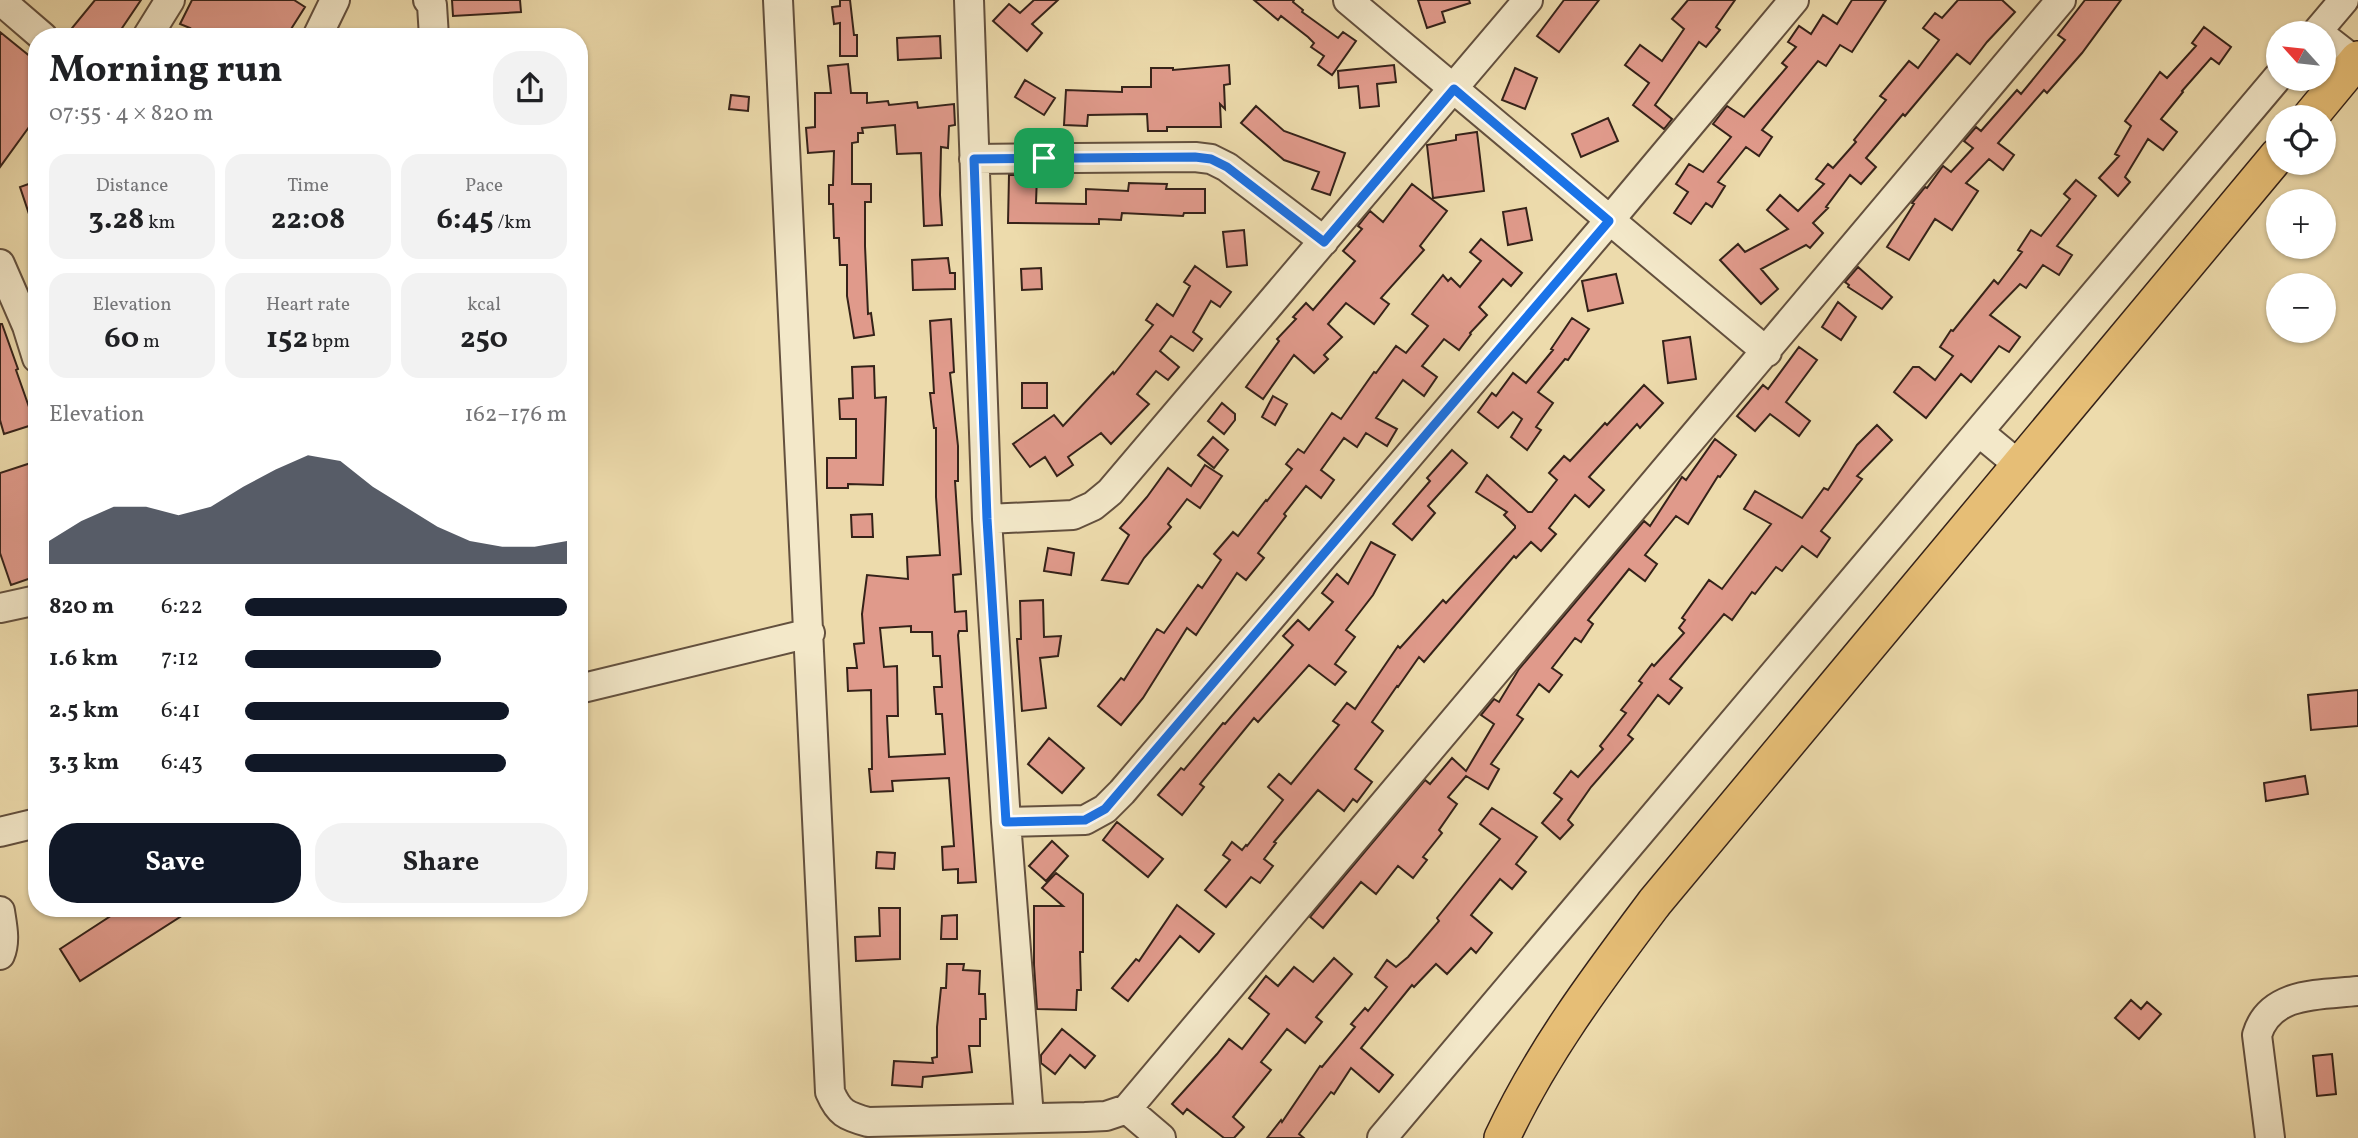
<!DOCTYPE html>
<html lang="en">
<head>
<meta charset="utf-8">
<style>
  body { margin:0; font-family:Vollkorn,serif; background:#f2f2f2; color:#202124; height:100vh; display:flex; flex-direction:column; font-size:26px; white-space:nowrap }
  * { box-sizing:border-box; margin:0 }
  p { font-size:23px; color:#757577 }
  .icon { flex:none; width:38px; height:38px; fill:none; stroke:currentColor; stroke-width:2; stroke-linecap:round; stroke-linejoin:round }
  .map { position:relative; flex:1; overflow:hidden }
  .panel { position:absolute; left:28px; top:28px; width:560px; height:889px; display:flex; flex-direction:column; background:#fff; border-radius:28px; box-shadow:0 2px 5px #0004 }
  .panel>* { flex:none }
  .needle { width:46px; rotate:297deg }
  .controls { position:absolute; left:2266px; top:21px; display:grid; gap:14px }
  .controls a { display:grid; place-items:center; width:70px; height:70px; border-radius:50%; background:#fff; box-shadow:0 2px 5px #0004; font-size:35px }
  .pin { position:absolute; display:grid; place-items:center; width:60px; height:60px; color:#fff; margin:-30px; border-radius:14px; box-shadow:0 4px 10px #0006 }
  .round { display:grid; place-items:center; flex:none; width:74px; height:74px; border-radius:28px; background:#f2f2f2 }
  .summary { display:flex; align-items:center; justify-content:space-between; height:119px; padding:0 21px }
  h1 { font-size:38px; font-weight:700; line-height:52px }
  .stats { display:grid; grid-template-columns:repeat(3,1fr); gap:10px; height:119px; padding:7px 21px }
  .stats div { display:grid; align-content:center; border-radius:18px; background:#f2f2f2; text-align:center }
  .stats b { font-size:30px; font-weight:700 }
  .stats small { font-size:19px; font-weight:400 }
  .stats p { font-size:19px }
  .chart { height:196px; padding:14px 21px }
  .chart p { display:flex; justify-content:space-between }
  .chart svg { width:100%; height:126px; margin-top:7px; fill:#111827; opacity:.7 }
  .button { display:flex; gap:14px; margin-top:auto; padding:14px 21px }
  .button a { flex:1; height:80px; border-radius:28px; background:#111827; color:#fff; font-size:28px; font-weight:700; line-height:80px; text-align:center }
  .button a+a { background:#f2f2f2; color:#202124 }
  ul { padding:0 21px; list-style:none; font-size:23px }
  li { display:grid; grid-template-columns:112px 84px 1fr; align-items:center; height:52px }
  li i { height:18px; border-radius:9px; background:#111827 }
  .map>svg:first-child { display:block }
</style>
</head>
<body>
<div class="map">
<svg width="2358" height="1138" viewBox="0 0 2358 1138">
  <rect width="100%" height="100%" fill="#eddbac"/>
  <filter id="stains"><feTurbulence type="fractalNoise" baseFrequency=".00286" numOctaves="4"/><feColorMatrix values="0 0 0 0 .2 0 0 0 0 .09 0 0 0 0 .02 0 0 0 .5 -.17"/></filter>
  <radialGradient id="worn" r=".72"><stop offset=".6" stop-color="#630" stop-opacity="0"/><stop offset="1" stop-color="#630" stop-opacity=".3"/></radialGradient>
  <path fill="#e09a8b" stroke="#352219" stroke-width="2" fill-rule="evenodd" d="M95,0H141L116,37H83L72,28Z
    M192,0H294L305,7L286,37H184L190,28L180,24Z
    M452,0H520L521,12L453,16Z
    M840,0H850L854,35H857V56H840V23L834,24L832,7L840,6Z
    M1034,0H1058L1032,24L1042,33L1027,51L993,21L1009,4L1020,13Z
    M1254,0H1294L1293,2L1303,10L1302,12L1338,38L1343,32L1356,41L1332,75L1318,65L1324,56L1311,47L1314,43L1308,37L1281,16L1278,20Z
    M1418,0H1469L1470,3L1442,12L1445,22L1427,28Z
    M1564,0H1599L1559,52L1537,36Z
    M1688,0H1735L1716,27L1720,30L1706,47L1699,42L1655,105L1672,119L1664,129L1633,105L1649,83L1625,65L1640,45L1662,61L1684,29L1672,19Z
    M1852,0H1886L1852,52L1840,45L1826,66L1818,61L1762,130L1772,137L1759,156L1746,147L1718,182L1725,186L1712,207L1706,203L1691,224L1674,213L1688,192L1676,184L1689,164L1703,172L1731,137L1713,124L1727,106L1744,117L1787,67L1782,63L1796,47L1788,42L1799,26L1811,34L1823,15L1837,24Z
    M1958,0H2002L2015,12L1987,42L1970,64L1957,54L1905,116L1903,114L1866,158L1876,167L1861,184L1850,175L1826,207L1828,208L1813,223L1823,233L1810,248L1806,245L1761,269L1778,289L1761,304L1720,260L1738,244L1745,252L1788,229L1767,210L1780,195L1798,211L1824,184L1816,179L1828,164L1833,168L1856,142L1854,140L1886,100L1880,96L1909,61L1918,68L1939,40L1923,28L1935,13L1942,18Z
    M2085,0H2121L2082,53L2047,93L2044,90L1998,143L2014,155L2003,170L1989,159L1966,183L1978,191L1952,230L1935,219L1909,260L1887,247L1914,204L1912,203L1925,187L1927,188L1943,166L1951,172L1973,148L1964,141L1976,127L1981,131L2017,90L2021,94L2065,40L2058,35Z
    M2204,27L2231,47L2219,64L2211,58L2182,91L2183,92L2161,119L2177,132L2163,150L2148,139L2125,177L2130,182L2118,196L2099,178L2119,156L2115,154L2131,126L2125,121L2160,72L2167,78L2196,46L2192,43Z
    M0,32L37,62V116L0,167Z
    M940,36L941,58L898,60L897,38Z
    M848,64L851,93H867V103L888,101L889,105L917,102L918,108L954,104L955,125L949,126L948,148L941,147L940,195L942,225L924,226L921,153L897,154L895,125L862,128L863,133H858V142L852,143V184H871V202H865V246L868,314L871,313L874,335L854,338L847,296V265H840L839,238H834L833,204H829V185H833L834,151L808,153L806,128L815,127V93H831L828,66Z
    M1229,65L1230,84L1224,85L1225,109L1220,104L1221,127H1167V131H1148L1147,114L1088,115L1087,126L1064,125L1066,90L1122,92V87H1151V68H1173V70Z
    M1394,65L1396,82L1377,84L1379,106L1360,108L1358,86L1339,88L1338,71Z
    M1515,68L1537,78L1525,109L1502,100Z
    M1025,80L1055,98L1044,115L1015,97Z
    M731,95L749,97L748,111L729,109Z
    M1256,106L1284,131L1345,153L1330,195L1312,189L1319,172L1284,160L1241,123Z
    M1608,118L1618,141L1581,157L1572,134Z
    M1477,132L1484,191L1433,198L1427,145L1456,140V135Z
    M1009,175H1037L1036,203L1086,204V189L1128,191L1129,183L1167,184L1166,189H1205V213H1184L1183,216L1122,213L1121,220L1099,219V224L1008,223Z
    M2076,180L2096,196L2057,246L2072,255L2059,275L2043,265L2026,288L2020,284L1990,315L2020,337L2009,352L1999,346L1971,382L1961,374L1926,418L1894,392L1913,367H1919L1935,380L1953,356L1940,347L1951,330L1953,331L1994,280L1998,284L2022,252L2018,250L2031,230L2041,236L2070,199L2064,194Z
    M37,181V229H34L20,187Z
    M1412,184L1447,211L1420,246L1424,250L1381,298L1389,304L1374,324L1346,303L1328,324L1342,337L1324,355L1328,359L1314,373L1294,355L1263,399L1246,387L1279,341L1277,339L1296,319L1293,317L1306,303L1313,310L1355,261L1343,251L1362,229L1358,226L1370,211L1383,222Z
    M1526,208L1532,240L1508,245L1503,212Z
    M1244,230L1247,265L1227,267L1223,232Z
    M1481,239L1522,273L1511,286L1503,279L1479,307L1487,315L1470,333L1471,334L1459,350L1444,339L1422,366L1437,377L1424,396L1403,380L1376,418L1397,429L1387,446L1366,433L1357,447L1344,438L1321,470L1334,480L1321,498L1306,486L1284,514L1286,516L1258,553L1264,558L1246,580L1237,573L1196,635L1187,628L1143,698L1121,725L1098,706L1121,678L1124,680L1157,629L1164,633L1198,585L1202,588L1221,560L1214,554L1233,532L1238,536L1266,500L1267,501L1292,469L1286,464L1298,449L1304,453L1332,413L1341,419L1374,372L1376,373L1396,346L1406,353L1428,326L1412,314L1443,275L1448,281L1451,278L1460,287L1481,261L1470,252Z
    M948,258L950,273H955V289L913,290L912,260Z
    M1195,266L1231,292L1220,307L1211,301L1193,332L1202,339L1193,351L1171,336L1160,351L1179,367L1168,380L1156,371L1137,394L1149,404L1111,444L1101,433L1068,457L1073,465L1057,476L1045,457L1030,467L1013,444L1054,415L1063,426L1113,372L1114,374L1153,325L1146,320L1157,304L1173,316L1190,286L1184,282Z
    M1858,267L1892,297L1882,309L1848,287L1849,285L1845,282Z
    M1041,268L1042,289L1022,290L1021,269Z
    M1616,274L1623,303L1588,311L1582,281Z
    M1838,302L1856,317L1841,340L1822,327Z
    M1572,318L1589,329L1568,360L1565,359L1538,392L1553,403L1536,427L1541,430L1527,450L1511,437L1522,419L1513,412L1498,428L1478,412L1492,393L1496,396L1513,373L1526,383L1553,350L1551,349Z
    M951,319L954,372L950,373L958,446V481H955L961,574L953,575L955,612L966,611L967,631H959L958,635L976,882L958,883V869L943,870L942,847L954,846L949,778L892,781L893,791L871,792L869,769H872L871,690L848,691L847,668H857L854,644L864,643L862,614L867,575L908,579L907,557L940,555L936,497V428H934L930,393H934L930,321ZM911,626V632H932L933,656H940L942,687H934L936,714H942L945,754L889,757L887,716H898L897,666L884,667L880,628Z
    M0,324H2L18,369L16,370L35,424L4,434L0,420Z
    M1690,337L1696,379L1668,383L1663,341Z
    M1799,347L1817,360L1786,402L1810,421L1799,436L1770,414L1755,431L1737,416L1763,385L1768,389Z
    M874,366L875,398L886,397L883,485L848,484V488H827V458H856V419H840L839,399L853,398L852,367Z
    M1022,383H1047V408H1022Z
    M1644,385L1663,403L1640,428L1637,424L1589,477L1604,490L1589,507L1575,495L1549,528L1556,534L1541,551L1531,542L1516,558L1514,556L1424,662L1419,657L1398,687L1397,686L1372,722L1383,731L1355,769L1372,782L1357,802L1353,799L1344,811L1318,790L1274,842L1276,843L1264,859L1273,866L1260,883L1251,877L1226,907L1205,890L1230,860L1223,855L1232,842L1242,850L1246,845L1247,846L1283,800L1268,787L1279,774L1291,784L1339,725L1333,721L1347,703L1355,709L1398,646L1400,648L1443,600L1446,603L1515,528V526L1504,515L1507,512L1476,492L1487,475L1528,512H1532L1557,480L1549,473L1564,456L1570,461L1605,423L1607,425Z
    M1273,396L1287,404L1275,425L1262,417Z
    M1222,403L1235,414V420L1224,434L1208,421Z
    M1877,425L1892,440L1857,476L1862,479L1821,531L1830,538L1817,557L1802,546L1782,571L1776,567L1755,594L1752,592L1732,620L1724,614L1670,679L1682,688L1669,704L1658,695L1628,735L1633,739L1591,787L1568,820L1573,825L1560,839L1542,823L1562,799L1554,793L1571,771L1578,777L1603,749L1600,746L1626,713L1621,710L1642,683L1639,681L1652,664L1654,666L1684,633L1679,628L1685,620L1682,618L1709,580L1722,589L1771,524L1744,509L1755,491L1802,518L1824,488L1828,490L1857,445Z
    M1213,437L1228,450L1214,468L1198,455Z
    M1715,439L1736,455L1720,477L1718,476L1688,524L1676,516L1645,555L1657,564L1645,581L1629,569L1588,620L1593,624L1581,642L1575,638L1552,668L1562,675L1549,692L1539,684L1517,715L1523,719L1491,764L1499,769L1488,789L1466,776L1448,797L1457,804L1439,830L1442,833L1423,857L1427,860L1413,878L1398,866L1376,894L1361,882L1323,928L1310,917L1425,780L1430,784L1452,758L1466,771L1494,724L1481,715L1494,699L1499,702L1519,669L1644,521L1650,526L1682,477L1686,480Z
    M1452,450L1467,463L1428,506L1435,513L1412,540L1393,524L1430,481L1427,478Z
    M37,461V576L11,585L0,553V473Z
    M1205,465L1222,476L1200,508L1187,499L1168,524L1171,527L1144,558L1128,584L1102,580L1129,535L1120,528L1147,497L1168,468L1191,486Z
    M872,514L873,537H852L851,515Z
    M1371,542L1395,555L1373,595L1346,630L1355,637L1335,664L1346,672L1335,685L1309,665L1258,722L1254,718L1200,784L1204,787L1182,815L1158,795L1181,768L1184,770L1223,723L1225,724L1293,645L1283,636L1298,620L1309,630L1333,602L1322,593L1337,574L1348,584Z
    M1048,548L1074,553L1071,575L1044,571Z
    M1043,600L1044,637L1061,636L1058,656L1040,658L1046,708L1022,711L1017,639H1021L1020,601Z
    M2358,690V726L2311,730L2308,695Z
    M1049,738L1084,768L1062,793L1028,764Z
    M2305,776L2308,794L2266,801L2264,783Z
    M1492,808L1537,837L1516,864L1526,872L1512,889L1500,879L1471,915L1492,933L1476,953L1471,948L1447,974L1436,964L1414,987L1412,985L1361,1048L1393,1075L1379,1092L1351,1068L1334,1094L1331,1092L1299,1134L1304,1138H1267L1281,1120L1282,1122L1320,1066L1322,1067L1355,1027L1351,1024L1365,1008L1368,1011L1387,987L1375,977L1387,960L1396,967L1408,957L1439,921L1437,918L1500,839L1480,824Z
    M1117,822L1163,859L1148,877L1103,840Z
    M1052,841L1068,856L1046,881L1029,866Z
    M877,852L895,853L894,869L876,868Z
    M1056,873L1083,894V952H1080L1081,990H1077L1076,1010L1037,1009L1034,965V906H1063L1042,888Z
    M1177,905L1214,934L1199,952L1180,936L1128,1001L1112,988L1136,959L1139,961Z
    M123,908H194L80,981L60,949Z
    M879,908H900V959L856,961L855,937L880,936Z
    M957,915V939H941L942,916Z
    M1334,958L1352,974L1316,1017L1322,1022L1305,1043L1287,1029L1261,1062L1271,1070L1233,1117L1244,1127L1234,1138H1224L1187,1109L1183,1114L1172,1104L1217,1054L1229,1039L1242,1049L1269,1014L1249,998L1266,976L1278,986L1294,967L1313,982Z
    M947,964H964L963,970L980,971L979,994H985L986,1019H980V1046H969L972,1072L923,1077L922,1087L892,1085L894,1061L933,1063L932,1058L937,1057V1027L941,988H946Z
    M2131,1000L2141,1009L2147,1002L2161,1014L2139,1039L2115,1018Z
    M1062,1029L1095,1056L1085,1068L1070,1055L1055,1074L1041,1063V1055Z
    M2332,1054L2336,1094L2317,1096L2313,1056Z"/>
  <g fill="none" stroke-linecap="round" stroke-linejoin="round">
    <g stroke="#63503e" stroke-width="32">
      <path id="minor" d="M0,0L43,37
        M428,0L432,5L434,37
        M778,0L830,1092C839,1113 846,1116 868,1122L1085,1117L1106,1116L1127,1109L2061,0
        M969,0L987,519L1006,822L1029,1117
        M1348,0L1767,352
        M2316,33L2344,0
        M147,37L170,0
        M317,37L335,0
        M2324,37L2356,62
        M974,159L1195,157L1211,159L1227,167L1324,241
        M0,264L27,326L37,358
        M1979,432L2020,466
        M987,519L1073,515L1093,506L1110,492L1528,0
        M0,608L37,600
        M579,689L810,633
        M1006,822L1085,820L1105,809L1122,792L1609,221L1794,0
        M0,832L37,823
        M0,911C2,925 6,941 0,955
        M1127,1109L1161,1138
        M1382,1138L2278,77
        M2270,1138L2257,1035C2270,991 2321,995 2358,991"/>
    </g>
    <g stroke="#352219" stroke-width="38">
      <path id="major" d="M2310,117L2358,59
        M1502,1138C1542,1052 1598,978 1655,902L2278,155"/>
    </g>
    <use href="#minor" stroke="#f3e8c9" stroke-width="28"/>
    <use href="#major" stroke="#e6be76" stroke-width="35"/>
  </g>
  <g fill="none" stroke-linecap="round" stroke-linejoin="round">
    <g stroke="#fff" stroke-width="14">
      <path id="route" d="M1454,89L1609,221L1105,809L1085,820L1006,822L987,519L974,159L1195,157L1211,159L1227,167L1324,242Z"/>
    </g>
    <use href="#route" stroke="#1a73e8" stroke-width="9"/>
  </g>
  <rect width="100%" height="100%" filter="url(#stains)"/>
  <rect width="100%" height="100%" fill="url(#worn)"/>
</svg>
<div class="controls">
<a><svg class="needle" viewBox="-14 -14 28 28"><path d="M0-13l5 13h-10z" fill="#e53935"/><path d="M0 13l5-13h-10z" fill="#757577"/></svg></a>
<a><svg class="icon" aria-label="locate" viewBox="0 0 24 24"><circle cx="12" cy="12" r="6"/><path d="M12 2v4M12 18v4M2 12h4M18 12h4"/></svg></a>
<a>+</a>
<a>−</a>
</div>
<div class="pin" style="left:1044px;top:158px;background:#1e9e55"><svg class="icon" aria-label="arrive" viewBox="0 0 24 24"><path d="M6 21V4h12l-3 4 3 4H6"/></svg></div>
<section class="panel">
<div class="summary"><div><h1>Morning run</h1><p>07:55 · 4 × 820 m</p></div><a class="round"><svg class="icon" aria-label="share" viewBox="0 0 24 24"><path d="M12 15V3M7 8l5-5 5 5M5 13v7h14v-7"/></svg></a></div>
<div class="stats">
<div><p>Distance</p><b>3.28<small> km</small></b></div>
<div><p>Time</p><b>22:08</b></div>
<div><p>Pace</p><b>6:45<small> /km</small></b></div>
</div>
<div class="stats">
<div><p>Elevation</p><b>60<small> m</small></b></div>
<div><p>Heart rate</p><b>152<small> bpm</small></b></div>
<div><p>kcal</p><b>250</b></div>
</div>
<div class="chart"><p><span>Elevation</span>162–176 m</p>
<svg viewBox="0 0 160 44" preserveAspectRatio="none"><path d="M0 44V36L10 29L20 24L30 24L40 27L50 24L60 17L70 11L80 6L90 8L100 17L110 24L120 31L130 36L140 38L150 38L160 36V44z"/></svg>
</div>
<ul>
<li><b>820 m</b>6:22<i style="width:100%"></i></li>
<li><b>1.6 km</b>7:12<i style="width:61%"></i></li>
<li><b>2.5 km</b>6:41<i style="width:82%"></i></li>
<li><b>3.3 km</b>6:43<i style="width:81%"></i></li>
</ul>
<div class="button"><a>Save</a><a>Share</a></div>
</section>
</div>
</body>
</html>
